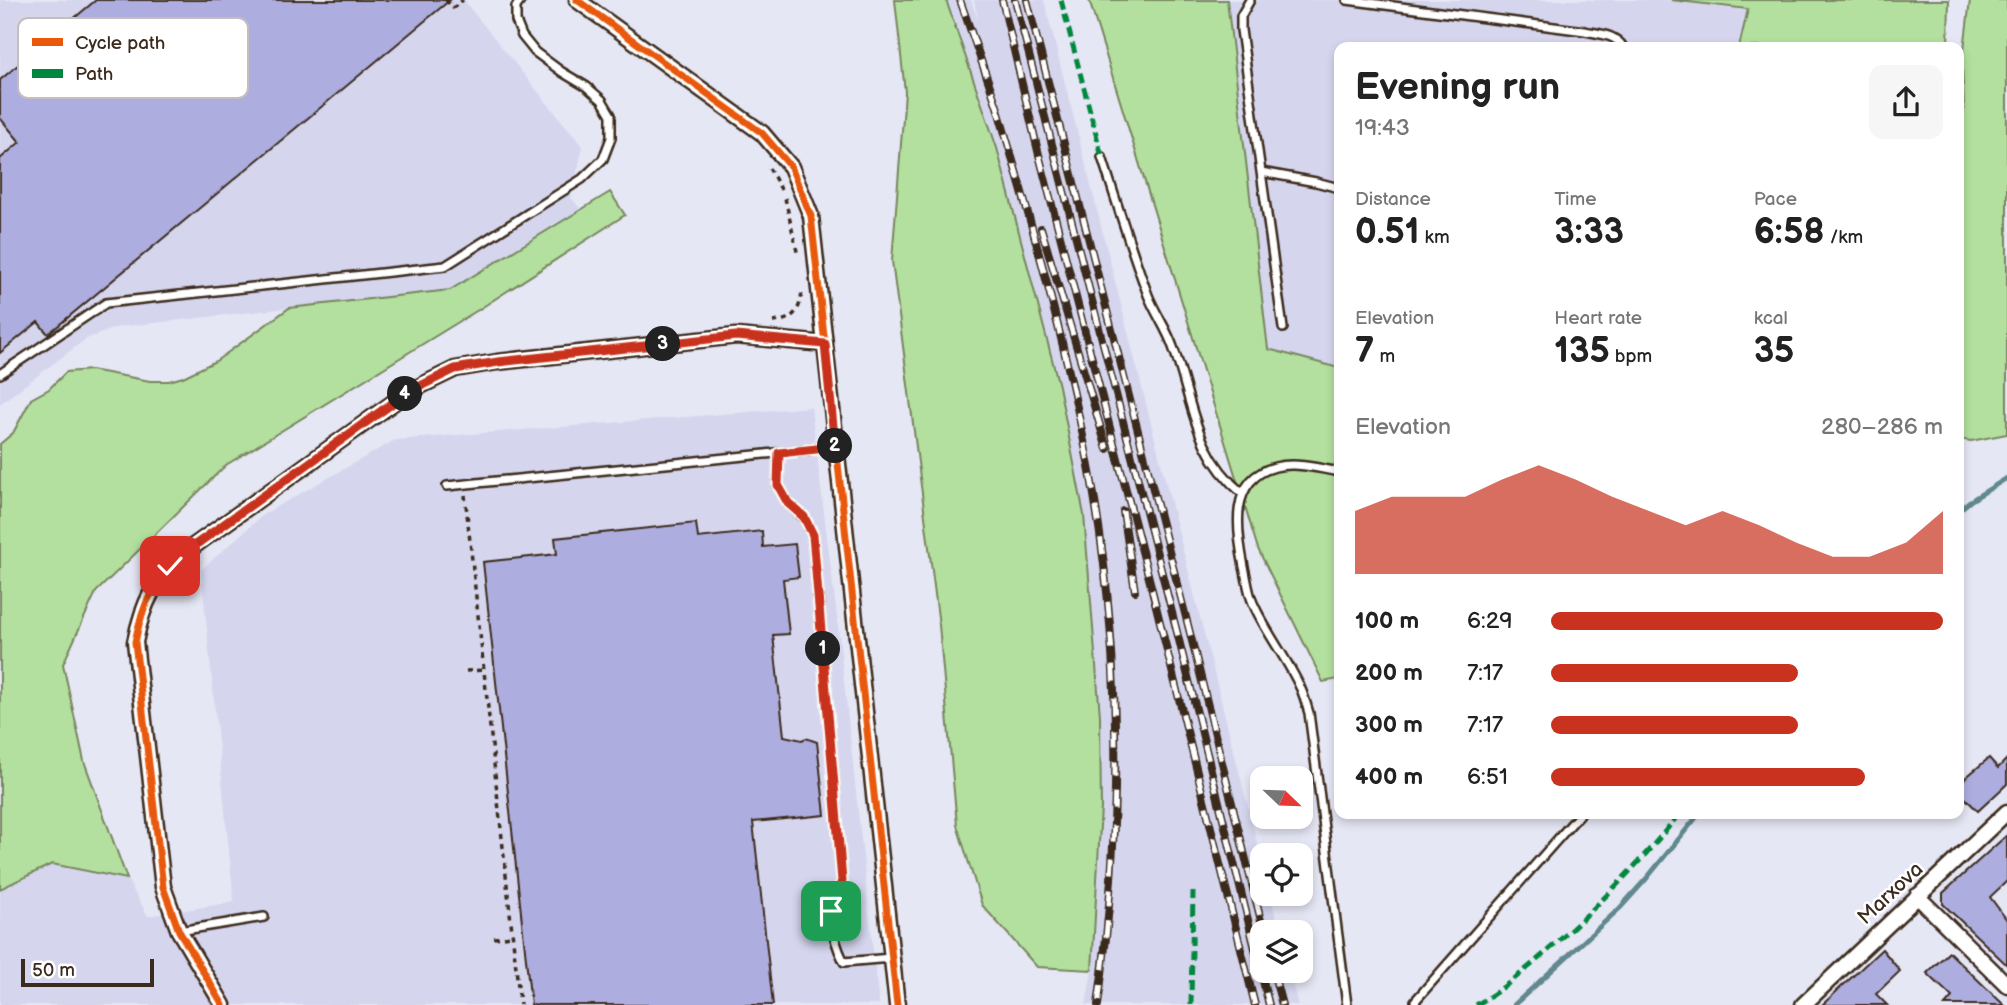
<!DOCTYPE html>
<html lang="en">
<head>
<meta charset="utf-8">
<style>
  body { margin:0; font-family:"Balsamiq Sans",sans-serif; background:#f6f6f6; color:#222; height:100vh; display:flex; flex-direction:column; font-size:26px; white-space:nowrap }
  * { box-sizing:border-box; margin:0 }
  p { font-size:23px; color:#767676 }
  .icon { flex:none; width:38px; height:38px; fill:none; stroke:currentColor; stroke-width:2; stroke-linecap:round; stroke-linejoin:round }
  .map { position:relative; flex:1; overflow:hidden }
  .drawer { position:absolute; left:1334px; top:42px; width:630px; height:777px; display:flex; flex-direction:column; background:#fff; border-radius:14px; box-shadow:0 4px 10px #0003 }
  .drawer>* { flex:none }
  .needle { width:46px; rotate:113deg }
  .tools { position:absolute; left:1250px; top:766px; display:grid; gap:14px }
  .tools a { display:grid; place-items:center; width:63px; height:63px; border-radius:14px; background:#fff; box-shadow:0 4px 10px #0003; font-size:35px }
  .scale { position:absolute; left:21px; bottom:18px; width:133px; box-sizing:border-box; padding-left:7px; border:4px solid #3b2a1e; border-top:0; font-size:19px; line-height:24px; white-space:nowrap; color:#3b2a1e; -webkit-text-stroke:5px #fff; paint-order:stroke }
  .pin { position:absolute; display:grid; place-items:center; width:60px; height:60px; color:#fff; margin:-30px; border-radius:14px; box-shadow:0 4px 10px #0006 }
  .km { position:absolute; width:35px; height:35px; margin:-18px; border-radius:50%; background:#222; color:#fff; font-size:19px; line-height:35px; text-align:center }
  .round { display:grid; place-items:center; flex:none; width:74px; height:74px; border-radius:14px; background:#f6f6f6 }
  .headline { display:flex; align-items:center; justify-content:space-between; height:119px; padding:0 21px }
  h1 { font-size:38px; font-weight:700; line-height:52px }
  .metrics { display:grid; grid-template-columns:repeat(3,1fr); gap:10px; height:119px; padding:7px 21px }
  .metrics div { display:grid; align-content:center }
  .metrics b { font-size:35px; font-weight:700 }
  .metrics small { font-size:19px; font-weight:400 }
  .metrics p { font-size:19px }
  .chart { height:196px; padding:14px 21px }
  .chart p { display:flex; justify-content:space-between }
  .chart svg { width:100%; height:126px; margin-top:7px; fill:#c8321e; opacity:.7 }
  ul { padding:0 21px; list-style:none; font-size:23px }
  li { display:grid; grid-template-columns:112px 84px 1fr; align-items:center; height:52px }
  li i { height:18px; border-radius:9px; background:#c8321e }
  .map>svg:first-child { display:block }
</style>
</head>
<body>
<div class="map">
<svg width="2007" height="1005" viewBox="0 0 2007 1005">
  <rect width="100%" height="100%" fill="#e6e7f5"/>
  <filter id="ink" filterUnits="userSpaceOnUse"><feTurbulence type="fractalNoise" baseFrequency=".0143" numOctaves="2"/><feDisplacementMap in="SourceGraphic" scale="14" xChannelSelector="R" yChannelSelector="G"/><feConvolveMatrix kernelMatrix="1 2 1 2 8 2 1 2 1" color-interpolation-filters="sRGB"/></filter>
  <g filter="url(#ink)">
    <path fill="#d5d6ee" d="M0,0H467L465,2L583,147L571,198L582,210L450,290L118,327L86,339L0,404Z
      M946,0H971L978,20L974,0H1044L1262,862V894H1270L1280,933H1262V971H1289L1298,1005H1086L1092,970L1096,903L1100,716L1084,515L1059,386L997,148Z
      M1227,0H1671L1749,8L1739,47H1339V368L1268,350Z
      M811,407L838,625L879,1005H0V889L52,864L127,879L148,916L234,902L201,570L264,514L395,440Z"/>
    <path fill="#b3e09e" stroke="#77855e" stroke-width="2" d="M895,0H946L997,148L1059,386L1084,515L1100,716L1101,807L1092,970L1037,967L982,905L957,825L939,625L892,261L905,92Z
      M1089,0H1227L1268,349L1339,368V679L1323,682L1258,549Z
      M1671,0H1949L1948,47H1739L1748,9Z
      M1970,0H2007V434L1971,441L1958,439V125L1964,109L1962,66Z
      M610,192L625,215L478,310L226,465L96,592L63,664L84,761L127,879L52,864L0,889V444L13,433L31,399L49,389L66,372L91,370L150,381H169L183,377L216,361L289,308L450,290Z"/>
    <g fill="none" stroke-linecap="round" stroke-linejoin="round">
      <path stroke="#61888e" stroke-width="5" d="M1958,511L1970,501L2007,478
        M1514,1005L1620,908L1647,878L1699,814"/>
    </g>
    <path fill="#adaedf" stroke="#3b2a1e" stroke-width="2" d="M96,0H450L48,334L38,322L0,353V159L20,142L0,118V80Z
      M696,523L698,538L762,531L763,547L795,544L799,577L783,579L789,634L773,635L784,736L802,740L806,738L817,742L825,815L753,822L773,1005H531L483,562L557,554L555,538Z
      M1989,758L1998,768L2007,759V784L1978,811L1958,791V784Z
      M2007,835V881L1990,897L2007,920V965L1943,904V893Z
      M1882,949L1900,971L1876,994L1887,1005H1822Z
      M1949,952L1976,978L2004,1005H1945L1952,997L1927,973Z"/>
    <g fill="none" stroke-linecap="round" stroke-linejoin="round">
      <g stroke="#3b2a1e" stroke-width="12">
        <path id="service" d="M1250,0L1241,16V30L1283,328
          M1347,0L1585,31C1599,34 1615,34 1623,47
          M1102,157C1117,203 1131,250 1148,295C1155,313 1167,329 1173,347C1194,404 1193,452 1243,494
          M1261,172L1316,182L1339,188
          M0,374L106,303L445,266L582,179L603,159L611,138V115L602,100L587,87L562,72L535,52L522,36L516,21V7L521,0
          M779,453L778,485L788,503L804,518L813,535L842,881C830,915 828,929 844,962L891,958
          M1339,472C1319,468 1295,462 1275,467C1228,479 1237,532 1244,567C1247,579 1248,592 1253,603C1266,633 1287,658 1300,687C1304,695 1306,704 1309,713L1347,1005
          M447,486L835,447
          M179,931L264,917
          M1416,1005L1415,1001L1580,814"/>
      </g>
      <g stroke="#3b2a1e" stroke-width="19">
        <path id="minor" d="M577,0L762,133L791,167L811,216L897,1005
          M1917,896L2007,985
          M223,1005L179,931L163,887L135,642C143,602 154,581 184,553L408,392L455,369L497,362L736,336L825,344
          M1803,1005L2007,812"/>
      </g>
      <path stroke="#3b2a1e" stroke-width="3.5" stroke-dasharray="5 5" stroke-linecap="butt" d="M446,0L453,8L463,0
        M769,168L782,191
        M785,198L798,256
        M773,322C794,320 800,311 802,291
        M465,495L520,1005
        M466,671L484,670
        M494,938L512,936"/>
      <use href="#service" stroke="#fff" stroke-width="7"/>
      <use href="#minor" stroke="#fff" stroke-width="14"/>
      <g stroke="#3b2a1e" stroke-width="8">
        <path id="rail" d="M960,0L999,112
          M1002,0L1038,151L1150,582L1255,1005
          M1015,0L1178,636L1269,1005
          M1027,0L1189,629L1264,933
          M996,103C1032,224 1067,348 1090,472C1122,647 1122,829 1098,1005
          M1041,228L1107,449
          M1123,511L1135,591
          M1273,971L1282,1005"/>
      </g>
      <use href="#rail" stroke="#fff" stroke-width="5" stroke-dasharray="16" stroke-linecap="butt"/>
      <path stroke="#00873e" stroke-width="5" stroke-dasharray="10 5" stroke-linecap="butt" d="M1061,0L1102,157
        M1191,1005L1193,892
        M1476,1005C1504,989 1529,967 1553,946C1599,905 1641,862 1679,814"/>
      <g stroke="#fff" stroke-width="11">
        <path id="cycleway" d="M577,0L762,133L791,167L811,216L897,1005
          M223,1005L179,931L163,887L135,642C143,602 154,581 184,553L408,392L455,369L497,362L736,336L825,344"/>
      </g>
      <use href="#cycleway" stroke="#e8590c" stroke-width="7"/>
    </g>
  </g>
  <g fill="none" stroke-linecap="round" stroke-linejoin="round" filter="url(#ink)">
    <g stroke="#fff" stroke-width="14">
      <path id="route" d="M170,566L184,553L408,392L455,369L498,362L736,336L825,344L835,447L779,453L778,485L788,503L804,517L813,535L842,881L831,911"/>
    </g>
    <use href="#route" stroke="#c8321e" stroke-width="9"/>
  </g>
  <g text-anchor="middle" stroke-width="5" stroke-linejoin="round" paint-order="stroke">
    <g font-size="21" fill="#3b2a1e" stroke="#fff">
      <text transform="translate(1890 893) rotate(-43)" y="7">Marxova</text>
    </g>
  </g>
  <rect x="18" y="18" width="230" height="80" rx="10" fill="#fff" stroke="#c4bfbc" stroke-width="2"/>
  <rect x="32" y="38" width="31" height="8" fill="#e8590c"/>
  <rect x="32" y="69" width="31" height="9" fill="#00873e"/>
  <g font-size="19" fill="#3b2a1e">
    <text x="75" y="49">Cycle path</text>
    <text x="75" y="80">Path</text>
  </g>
</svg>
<div class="tools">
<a><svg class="needle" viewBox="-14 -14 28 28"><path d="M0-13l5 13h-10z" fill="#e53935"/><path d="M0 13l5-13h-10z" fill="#767676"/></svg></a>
<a><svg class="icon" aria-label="locate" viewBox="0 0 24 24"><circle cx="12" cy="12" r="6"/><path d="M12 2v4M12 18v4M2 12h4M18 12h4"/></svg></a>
<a><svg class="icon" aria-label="layers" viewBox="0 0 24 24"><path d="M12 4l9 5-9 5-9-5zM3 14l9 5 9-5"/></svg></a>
</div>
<div class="scale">50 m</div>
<div class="pin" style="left:831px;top:911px;background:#1e9e55"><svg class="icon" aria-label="arrive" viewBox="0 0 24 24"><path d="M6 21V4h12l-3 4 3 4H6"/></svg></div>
<div class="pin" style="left:170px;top:566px;background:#d93025"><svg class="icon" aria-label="check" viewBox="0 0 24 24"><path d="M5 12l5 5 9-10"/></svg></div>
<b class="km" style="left:823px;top:649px">1</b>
<b class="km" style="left:835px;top:446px">2</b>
<b class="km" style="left:663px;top:344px">3</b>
<b class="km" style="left:405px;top:394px">4</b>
<section class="drawer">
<div class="headline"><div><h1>Evening run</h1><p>19:43</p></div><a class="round"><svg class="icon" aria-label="share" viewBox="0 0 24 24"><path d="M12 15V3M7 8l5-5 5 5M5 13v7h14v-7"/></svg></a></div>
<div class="metrics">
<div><p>Distance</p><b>0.51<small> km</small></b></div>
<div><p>Time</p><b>3:33</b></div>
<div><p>Pace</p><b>6:58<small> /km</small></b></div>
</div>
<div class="metrics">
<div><p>Elevation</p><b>7<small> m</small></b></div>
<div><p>Heart rate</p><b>135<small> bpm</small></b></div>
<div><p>kcal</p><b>35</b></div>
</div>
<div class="chart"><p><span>Elevation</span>280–286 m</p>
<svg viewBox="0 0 160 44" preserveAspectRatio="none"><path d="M0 44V22L10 17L20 17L30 17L40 11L50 6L60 11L70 17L80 22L90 27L100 22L110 27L120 33L130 38L140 38L150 33L160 22V44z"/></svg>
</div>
<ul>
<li><b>100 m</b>6:29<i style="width:100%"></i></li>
<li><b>200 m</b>7:17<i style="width:63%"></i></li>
<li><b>300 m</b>7:17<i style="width:63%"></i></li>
<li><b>400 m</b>6:51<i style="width:80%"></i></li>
</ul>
</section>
</div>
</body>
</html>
